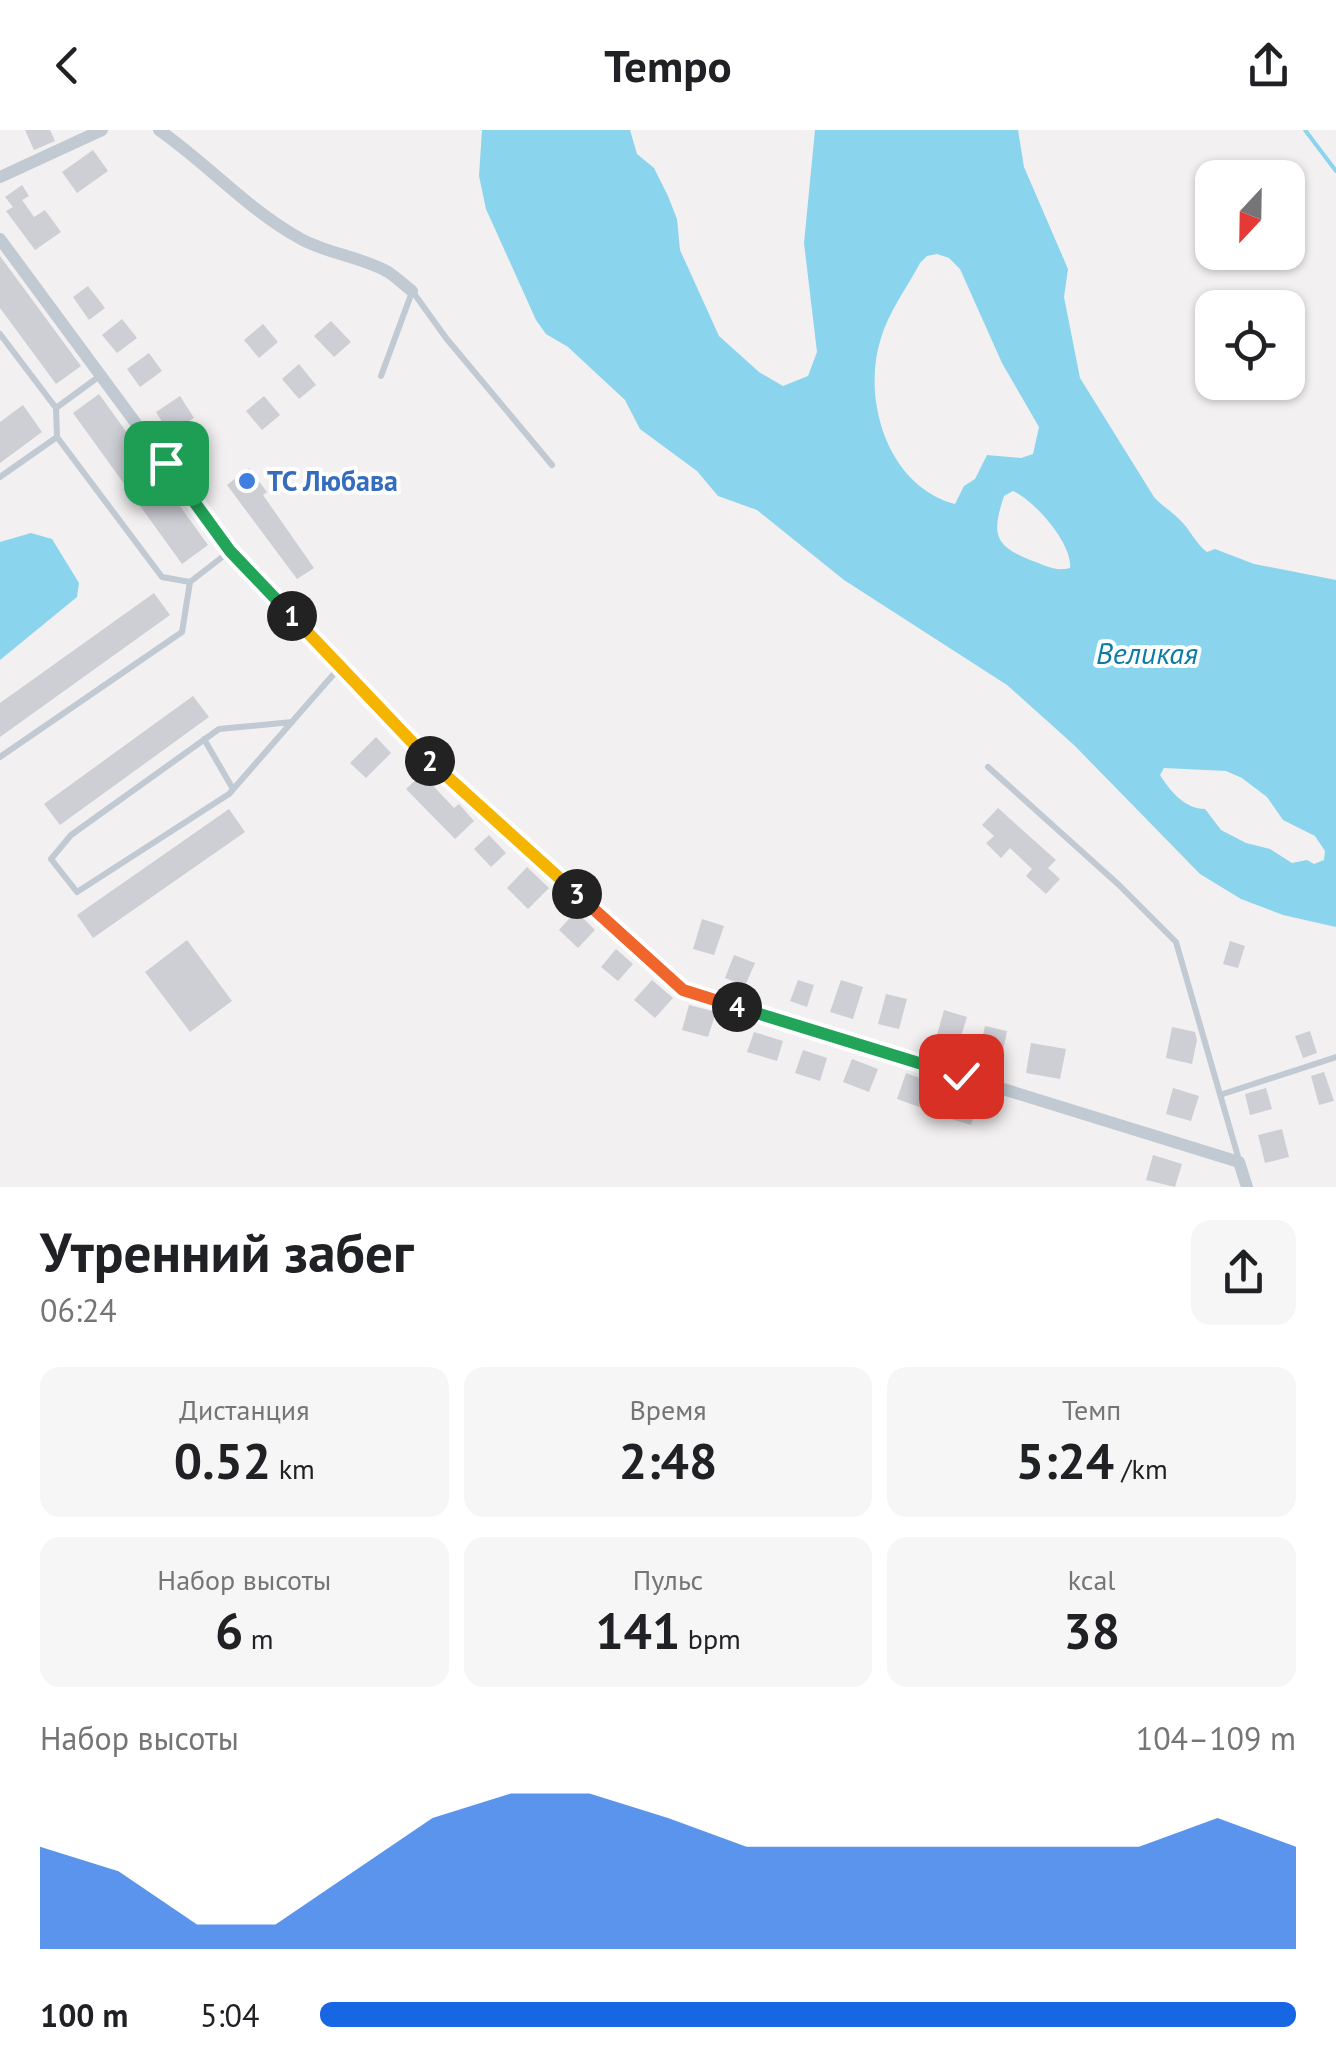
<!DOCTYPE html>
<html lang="ru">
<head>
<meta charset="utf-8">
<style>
  body { margin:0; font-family:"PT Sans",sans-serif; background:#f6f6f6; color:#202124; height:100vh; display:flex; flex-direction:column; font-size:38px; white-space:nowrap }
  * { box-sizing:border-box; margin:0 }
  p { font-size:32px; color:#757577 }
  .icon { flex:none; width:55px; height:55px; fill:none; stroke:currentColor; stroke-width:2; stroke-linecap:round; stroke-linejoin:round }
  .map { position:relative; height:1057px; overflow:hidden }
  .drawer { display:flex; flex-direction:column; background:#fff; flex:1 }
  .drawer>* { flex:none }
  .needle { width:65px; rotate:202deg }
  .buttons { position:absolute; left:1195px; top:30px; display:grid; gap:20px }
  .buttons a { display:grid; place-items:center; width:110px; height:110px; border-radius:20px; background:#fff; box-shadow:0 2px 8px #0004; font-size:50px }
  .pin { position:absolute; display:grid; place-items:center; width:85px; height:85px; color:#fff; margin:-42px; border-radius:20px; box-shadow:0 5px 15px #0006 }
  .km { position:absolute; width:50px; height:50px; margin:-25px; border-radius:50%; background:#222; color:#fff; font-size:28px; line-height:50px; text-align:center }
  .round { display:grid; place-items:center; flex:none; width:105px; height:105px; border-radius:20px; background:#f6f6f6 }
  .head { display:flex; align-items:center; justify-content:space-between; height:170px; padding:0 40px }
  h1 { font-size:55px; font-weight:700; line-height:75px }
  .stats { display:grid; grid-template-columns:repeat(3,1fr); gap:15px; height:170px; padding:10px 40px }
  .stats div { display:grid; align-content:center; border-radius:20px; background:#f6f6f6; text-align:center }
  .stats b { font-size:50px; font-weight:700 }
  .stats small { font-size:28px; font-weight:400 }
  .stats p { font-size:28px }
  .chart { height:280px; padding:20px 40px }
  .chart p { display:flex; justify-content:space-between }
  .chart svg { width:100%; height:180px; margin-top:10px; fill:#1767e5; opacity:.7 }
  ul { padding:0 40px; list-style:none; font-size:32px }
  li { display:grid; grid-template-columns:160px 120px 1fr; align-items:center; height:75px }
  li i { height:25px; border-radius:12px; background:#1767e5 }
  header { display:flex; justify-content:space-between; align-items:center; height:130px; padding:0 40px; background:#fff; font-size:45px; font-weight:700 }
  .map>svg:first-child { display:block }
</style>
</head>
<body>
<header><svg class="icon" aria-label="back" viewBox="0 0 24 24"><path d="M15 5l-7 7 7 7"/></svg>Tempo<svg class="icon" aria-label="share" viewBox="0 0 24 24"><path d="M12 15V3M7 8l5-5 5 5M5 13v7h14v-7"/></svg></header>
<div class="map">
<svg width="1336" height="1057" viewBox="0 0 1336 1057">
  <rect width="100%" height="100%" fill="#f2f0f0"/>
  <path fill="#8bd4ed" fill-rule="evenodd" d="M482,0H630L637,24L654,38L668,66L677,89L680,120L719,206L759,242L783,256L808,246L817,222L804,113L815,0H1018L1024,37L1068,139L1064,167L1080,248L1154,367C1162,376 1171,381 1179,389C1190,399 1195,413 1207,422L1215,419L1254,434L1336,450V797L1283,785L1241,769L1200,744L1074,615L1007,555L844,450L757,380L718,366L697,341L640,299L625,270L568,217L546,204L536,190L486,79L479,46ZM937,124L949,128L960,139L1002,233L1039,297L1033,324L1021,328L987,325L975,349L964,356L955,374C888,357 861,269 881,208C889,181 907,158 920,133L927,126ZM1013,361C1034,370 1073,414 1070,438C1054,442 1045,435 1030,430C993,415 992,403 1004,366ZM1164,638L1226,641L1242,648L1267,667L1283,690L1315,706L1325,721L1324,730L1314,734L1307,730L1292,733L1270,719L1246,713L1221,700L1205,679C1185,679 1170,661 1160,645Z
    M31,403L52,409L79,453L77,467L0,530V412Z"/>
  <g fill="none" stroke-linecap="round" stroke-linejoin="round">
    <path stroke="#8bd4ed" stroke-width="4" d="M1305,0L1336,41"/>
  </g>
  <path fill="#cdcfd5" d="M25,0H50L55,11L34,20Z
    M93,20L108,41L77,63L62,42Z
    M22,55L29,66L22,70L34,87L45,80L61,102L35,120L6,81L13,77L5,67Z
    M0,126L81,236L56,254L0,178Z
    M88,156L105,178L89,190L73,167Z
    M122,189L137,208L117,223L102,205Z
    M331,191L351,212L334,227L314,206Z
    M263,194L278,212L259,228L244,210Z
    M149,223L162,241L140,257L127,239Z
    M299,234L316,255L299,269L282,249Z
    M99,264L208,415L182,434L73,283Z
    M180,266L194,288L169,303L156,282Z
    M264,266L280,285L262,300L246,281Z
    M23,275L42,302L0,333V292Z
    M249,338L267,362L263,365L314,438L297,449L227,355Z
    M154,463L170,485L0,607V573Z
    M193,566L209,587L60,695L44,674Z
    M376,607L391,623L366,648L350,633Z
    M422,644L454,678L459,674L474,691L455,709L406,659Z
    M998,678L1056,730L1048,738L1060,749L1046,764L1026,746L1032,739L1010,718L1001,728L986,713L994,706L982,695Z
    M229,679L245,702L93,808L77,785Z
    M489,705L506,723L491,737L474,719Z
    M527,737L549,758L528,779L507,758Z
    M576,781L595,800L578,818L559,800Z
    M702,789L724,796L714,825L693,819Z
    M187,810L232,871L190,902L145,842Z
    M1230,811L1245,816L1238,838L1223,834Z
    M616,819L633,834L618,851L601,837Z
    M734,825L755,833L745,856L725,848Z
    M652,850L673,868L655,888L634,870Z
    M798,850L814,855L807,877L790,871Z
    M841,850L863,857L853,889L830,882Z
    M886,864L907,869L899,899L878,894Z
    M689,875L716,882L708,907L682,900Z
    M944,880L967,887L957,919L935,912Z
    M985,896L1007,901L1001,931L978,927Z
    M1172,897L1195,902L1197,910L1192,934L1166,928Z
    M1310,901L1317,923L1303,928L1295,906Z
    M754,902L783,911L777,931L747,922Z
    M1031,913L1066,919L1060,949L1026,943Z
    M803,920L827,928L820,951L795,943Z
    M852,929L878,939L869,962L843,952Z
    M1324,942L1334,971L1319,975L1311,946Z
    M906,943L931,952L922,978L897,969Z
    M1173,958L1199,966L1191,991L1166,984Z
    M1266,958L1272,979L1250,985L1245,964Z
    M953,959L979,967L971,995L945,987Z
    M1282,999L1289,1027L1265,1033L1258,1005Z
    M1153,1025L1182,1034L1175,1057L1146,1050Z"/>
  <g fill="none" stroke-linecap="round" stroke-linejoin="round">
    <path stroke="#c1c9d2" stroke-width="6" d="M413,162L446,208L552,335
      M0,204L56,278
      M381,246L412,162
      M57,307L162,447L190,452
      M0,347L57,307L56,278L101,245
      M292,592L219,599L71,705L51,729L77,762L229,664L339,538
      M204,609L233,659
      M0,627L182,502L190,452L230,421
      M988,637L1119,755L1176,812L1239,1030
      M1220,965L1336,927"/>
    <path stroke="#c1c9d2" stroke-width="12" d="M159,0C208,34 248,80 301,109C328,124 362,127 388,142C396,147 404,155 412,161
      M0,47L102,0
      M0,109L230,421L416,618L683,860L1239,1032L1247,1057"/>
  </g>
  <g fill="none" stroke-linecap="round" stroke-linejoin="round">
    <g stroke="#fff" stroke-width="20">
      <path id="split-1" d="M166,333L230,421L292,486"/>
    </g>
    <g stroke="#fff" stroke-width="20">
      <path id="split-2" d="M292,486L430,631"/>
    </g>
    <g stroke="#fff" stroke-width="20">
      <path id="split-3" d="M430,631L577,764"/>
    </g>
    <g stroke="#fff" stroke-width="20">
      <path id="split-4" d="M577,764L683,860L737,877"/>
    </g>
    <g stroke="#fff" stroke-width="20">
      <path id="split-5" d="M737,877L961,946"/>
    </g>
    <use href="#split-1" stroke="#22a559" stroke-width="12"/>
    <use href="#split-2" stroke="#f5b400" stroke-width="12"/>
    <use href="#split-3" stroke="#f5b400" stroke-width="12"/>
    <use href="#split-4" stroke="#f0652b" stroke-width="12"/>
    <use href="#split-5" stroke="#22a559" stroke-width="12"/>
  </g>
  <circle fill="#3f7fe0" stroke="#fff" stroke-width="4" cx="247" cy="351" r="10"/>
  <g text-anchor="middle" stroke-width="8" stroke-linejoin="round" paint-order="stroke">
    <g font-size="28" font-weight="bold" fill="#366cbe" stroke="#fff" text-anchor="start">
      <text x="267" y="361">ТС Любава</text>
    </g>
    <g font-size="30" font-style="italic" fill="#0b7da5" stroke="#fff">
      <text x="1147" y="534">Великая</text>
    </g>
  </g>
</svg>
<div class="buttons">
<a><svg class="needle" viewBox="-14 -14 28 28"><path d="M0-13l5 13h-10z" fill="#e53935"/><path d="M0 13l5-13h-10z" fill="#757577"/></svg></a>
<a><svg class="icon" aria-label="locate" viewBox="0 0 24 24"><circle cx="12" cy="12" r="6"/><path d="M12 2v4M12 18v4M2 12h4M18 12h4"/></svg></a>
</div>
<div class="pin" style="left:166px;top:333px;background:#1e9e55"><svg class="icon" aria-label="arrive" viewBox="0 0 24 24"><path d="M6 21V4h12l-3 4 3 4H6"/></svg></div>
<div class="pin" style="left:961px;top:946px;background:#d93025"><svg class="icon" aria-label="check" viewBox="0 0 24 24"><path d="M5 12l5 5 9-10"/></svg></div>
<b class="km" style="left:292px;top:486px">1</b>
<b class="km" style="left:430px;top:631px">2</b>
<b class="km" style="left:577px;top:764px">3</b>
<b class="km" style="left:737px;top:877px">4</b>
</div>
<section class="drawer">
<div class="head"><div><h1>Утренний забег</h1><p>06:24</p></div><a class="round"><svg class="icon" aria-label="share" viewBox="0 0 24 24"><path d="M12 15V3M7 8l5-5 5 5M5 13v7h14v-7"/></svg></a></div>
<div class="stats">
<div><p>Дистанция</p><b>0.52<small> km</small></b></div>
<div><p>Время</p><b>2:48</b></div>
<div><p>Темп</p><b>5:24<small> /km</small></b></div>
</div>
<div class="stats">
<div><p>Набор высоты</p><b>6<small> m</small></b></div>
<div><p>Пульс</p><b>141<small> bpm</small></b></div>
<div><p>kcal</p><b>38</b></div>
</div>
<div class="chart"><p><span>Набор высоты</span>104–109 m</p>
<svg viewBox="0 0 160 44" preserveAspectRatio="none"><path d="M0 44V19L10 25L20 38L30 38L40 25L50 12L60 6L70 6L80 12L90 19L100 19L110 19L120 19L130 19L140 19L150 12L160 19V44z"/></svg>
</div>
<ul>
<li><b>100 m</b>5:04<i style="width:100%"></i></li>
</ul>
</section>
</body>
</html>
